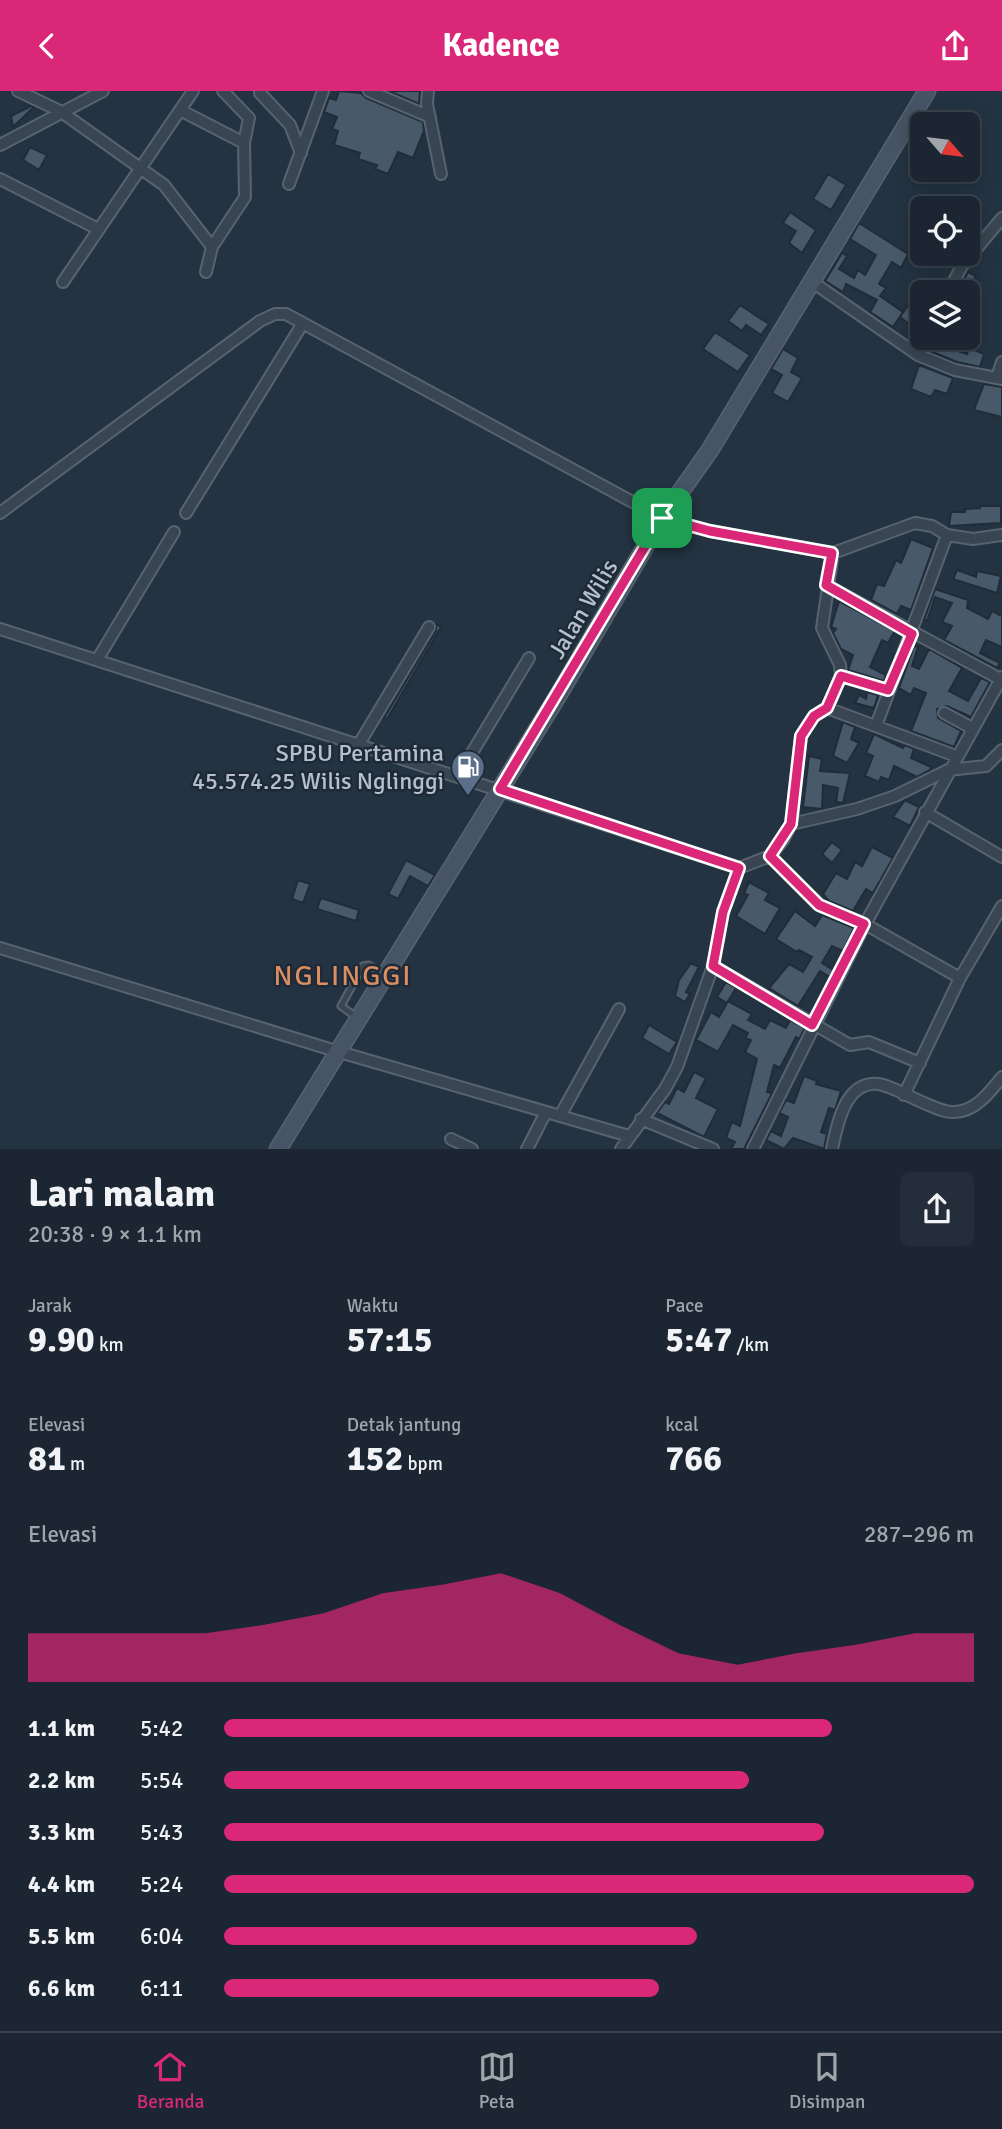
<!DOCTYPE html>
<html lang="id">
<head>
<meta charset="utf-8">
<style>
  body { margin:0; font-family:Signika,sans-serif; background:#242e3a; color:#f1f3f6; height:100vh; display:flex; flex-direction:column; font-size:26px; white-space:nowrap }
  * { box-sizing:border-box; margin:0 }
  p { font-size:23px; color:#a0a5ac }
  .icon { flex:none; width:38px; height:38px; fill:none; stroke:currentColor; stroke-width:2; stroke-linecap:round; stroke-linejoin:round }
  .map { position:relative; height:1058px; overflow:hidden }
  .sheet { display:flex; flex-direction:column; background:#1b2632; flex:1 }
  .sheet>* { flex:none }
  .needle { width:46px; rotate:118deg }
  .fabs { position:absolute; left:910px; top:21px; display:grid; gap:14px }
  .fabs a { display:grid; place-items:center; width:70px; height:70px; border-radius:10px; background:#1b2632; box-shadow:0 4px 18px #0003,0 0 0 2px #39434d; font-size:35px }
  .pin { position:absolute; display:grid; place-items:center; width:60px; height:60px; color:#fff; margin:-30px; border-radius:14px; box-shadow:0 4px 10px #0006 }
  .round { display:grid; place-items:center; flex:none; width:74px; height:74px; border-radius:10px; background:#242e3a }
  .headline { display:flex; align-items:center; justify-content:space-between; height:119px; padding:0 28px }
  h1 { font-size:38px; font-weight:700; line-height:52px }
  .stats { display:grid; grid-template-columns:repeat(3,1fr); gap:10px; height:119px; padding:7px 28px }
  .stats div { display:grid; align-content:center }
  .stats b { font-size:35px; font-weight:700 }
  .stats small { font-size:19px; font-weight:400 }
  .stats p { font-size:19px }
  .chart { height:196px; padding:14px 28px }
  .chart p { display:flex; justify-content:space-between }
  .chart svg { width:100%; height:126px; margin-top:7px; fill:#db2777; opacity:.7 }
  ul { padding:0 28px; list-style:none; font-size:23px }
  li { display:grid; grid-template-columns:112px 84px 1fr; align-items:center; height:52px }
  li i { height:18px; border-radius:9px; background:#db2777 }
  header { display:flex; justify-content:space-between; align-items:center; height:91px; padding:0 28px; background:#db2777; color:#fff; font-size:32px; font-weight:700 }
  .dock { display:flex; justify-content:space-around; align-items:center; height:98px; border-top:2px solid #39434d; background:#1b2632; font-size:19px; color:#a0a5ac }
  .dock a { display:grid; justify-items:center; gap:4px }
  .dock .on { color:#db2777 }
  .map>svg:first-child { display:block }
</style>
</head>
<body>
<header><svg class="icon" aria-label="back" viewBox="0 0 24 24"><path d="M15 5l-7 7 7 7"/></svg>Kadence<svg class="icon" aria-label="share" viewBox="0 0 24 24"><path d="M12 15V3M7 8l5-5 5 5M5 13v7h14v-7"/></svg></header>
<div class="map">
<svg width="1002" height="1058" viewBox="0 0 1002 1058">
  <rect width="100%" height="100%" fill="#243342"/>
  <path fill="#485969" stroke="#202c39" stroke-width="2" d="M339,0L361,2L366,7L423,31L424,40L413,67L398,61L388,83L375,78L377,74L358,68L360,62L334,54L338,40L332,38L337,26L324,21L329,7L336,9Z
    M389,0H420L419,13Z
    M31,15L34,16L13,36L11,25Z
    M30,56L47,64L39,79L23,69Z
    M828,83L846,94L831,119L813,108Z
    M790,121L816,139L802,162L789,152L796,140L783,132Z
    M859,132L908,163L901,177L892,171L879,193L886,197L880,205L903,221L893,236L870,221L877,209L846,193L843,201L825,190L842,162L847,165L839,178L854,187L858,179L865,184L876,164L850,148Z
    M968,181L976,185L965,201L959,198Z
    M909,213L921,220L912,235L900,226Z
    M740,214L769,233L761,244L746,234L742,240L728,230Z
    M715,241L750,264L738,281L703,258Z
    M935,247H955L952,258L967,263L969,257L984,263L980,276L957,271L930,260Z
    M783,258L798,267L791,281L802,287L788,311L772,302L782,284L771,278Z
    M919,274L953,287L947,303L935,299L931,306L911,298Z
    M984,293L1002,296V326L974,319Z
    M980,415H1001V432L949,435L951,421H965V418L980,417Z
    M911,448L933,457L911,519L901,515L897,523L871,509L877,493L884,495L896,469L901,472Z
    M957,479L976,486L977,480L1001,485L997,502L953,488Z
    M935,498L968,509L967,517L988,528L992,520L1002,525V556L986,549L980,562L1000,572L997,577L944,549L952,535L942,531L952,512L935,506L927,530L924,529Z
    M839,510L895,540L888,552L882,549L870,576L886,584L884,590L848,579L853,564L841,558L833,542L836,538L831,536Z
    M436,533L441,536L387,628L384,627L436,540Z
    M914,555L918,556L912,575L919,578L929,558L962,577L949,600L968,610L981,587L990,591L971,626L947,615L937,618L938,627L961,640L954,656L911,640L926,602L914,597L911,604L899,597Z
    M867,601L878,604L874,617L855,612L859,604L866,608Z
    M843,631L855,636L851,648L859,652L847,672L833,665Z
    M874,643L903,657L905,654L914,658L911,667L931,676L930,679L917,686L894,675L889,689L881,686L879,691L865,685L873,665L866,662Z
    M809,665L822,668L820,680L850,682L843,712L836,711L838,697L823,694L822,718L803,716Z
    M905,709L919,716L910,735L893,726Z
    M832,751L842,759L832,772L822,763Z
    M872,756L893,767L873,802L866,798L853,820L829,810L823,803L836,782L847,788L855,771L862,775Z
    M406,769L435,784L428,795L410,785L398,808L388,803Z
    M298,789L310,793L303,812L292,808Z
    M749,791L769,802L765,809L780,817L765,843L736,825L748,804L744,802Z
    M321,807L359,819L356,830L317,818Z
    M795,820L815,835L822,824L854,837L843,860L832,855L822,872L833,879L830,886L820,880L798,915L769,897L789,873L803,881L812,866L799,859L797,861L776,848Z
    M691,872L699,876L686,901L690,903L685,911L675,905L679,889Z
    M726,891L736,897L727,912L717,906Z
    M728,910L752,923L748,929L765,938L770,929L786,937L790,929L805,937L799,948L796,946L780,977L774,974L767,1001L772,1002L744,1058H731L735,1051L726,1047L732,1031L740,1035L757,968L745,961L751,949L745,947L748,942L733,934L718,961L696,949L711,921L719,926Z
    M649,934L677,951L669,963L642,947Z
    M694,981L706,987L696,1007L718,1018L704,1046L657,1022L665,1011L669,1013L677,997L684,1001Z
    M804,985L817,990L816,993L841,1000L835,1019L829,1017L821,1041L827,1043L824,1058L793,1047L784,1058L766,1049L771,1040L781,1045L788,1026L779,1022L786,1009L794,1012Z"/>
  <g fill="none" stroke-linecap="round" stroke-linejoin="round">
    <g stroke="#57636f" stroke-width="9">
      <path id="service" d="M356,926L341,915L363,875L369,874L384,883"/>
    </g>
    <g stroke="#57636f" stroke-width="14">
      <path id="minor" d="M18,0L60,20L164,94L212,156L206,181
        M369,0L430,26
        M428,0L427,13L441,83
        M260,2L290,34L301,62
        M180,19L244,52
        M0,54L103,0
        M0,88L98,138
        M289,93L323,0
        M212,156L245,106L244,52L249,27L223,0
        M811,190L918,264L955,279L1002,288
        M63,191L193,0
        M948,201L962,175L1002,127
        M918,264L927,247
        M997,286L1002,271
        M0,422L260,230L275,223H286L662,427L710,440L833,462L915,432L932,435L947,444L973,448L1002,444
        M186,422L303,232
        M826,494L1002,589
        M0,538L739,777
        M97,569L174,441
        M841,585L888,599
        M827,617L956,665
        M944,622L972,637
        M876,635L947,444
        M359,653L429,536
        M458,685L529,567
        M925,721L1002,766
        M791,733L857,718L895,705L948,679L986,675L1002,659
        M770,765L819,814L865,833L960,887
        M0,857L336,960L629,1045
        M713,875L850,954L869,951L920,972
        M904,1004L960,887L1002,815
        M560,1025L619,918
        M641,1028L713,1058
        M451,1048L472,1058
        M527,1058L546,1021
        M621,1058L665,998L677,976L713,875L723,821L739,777L770,765L783,749L791,733L801,645L814,625L827,617L841,585L840,574L822,537L833,462
        M753,1058L865,833L1002,586
        M832,1058C837,1034 845,990 878,993C893,995 911,1007 924,1012C934,1016 945,1022 955,1021C976,1020 990,1001 1002,986"/>
    </g>
    <g stroke="#57636f" stroke-width="19">
      <path id="secondary" d="M278,1058L559,603L662,427L710,359L927,0"/>
    </g>
    <use href="#service" stroke="#394552" stroke-width="5"/>
    <use href="#minor" stroke="#394552" stroke-width="10"/>
    <use href="#secondary" stroke="#475465" stroke-width="16"/>
  </g>
  <g fill="none" stroke-linecap="round" stroke-linejoin="round">
    <g stroke="#fff" stroke-width="14">
      <path id="route" d="M662,427L710,440L832,462L826,494L912,543L888,599L841,585L827,617L814,625L801,645L791,733L770,765L819,814L864,833L812,934L713,875L723,821L739,777L500,698Z"/>
    </g>
    <use href="#route" stroke="#db2777" stroke-width="9"/>
  </g>
  <defs>
    <g id="fuel-pin" transform="scale(1.75)"><path d="M0 17L-7.5 6A9.5 9.5 0 1 1 7.5 6Z" fill="#5c6f8a" stroke="#1e2a37"/><path d="M-5.5-6h7V0h2V4h1.3V-2.5L3-4.5l.8-.8L6-3V5H2.5V1h-1V6h-7ZM-4.2-4.7v3.2H.2V-4.7Z" fill="#fff"/></g>
  </defs>
  <g fill-rule="evenodd">
    <use href="#fuel-pin" x="468" y="676"/>
  </g>
  <g text-anchor="middle" stroke-width="5" stroke-linejoin="round" paint-order="stroke">
    <g font-size="24" fill="#b6c0cc" stroke="#1e2a37">
      <text transform="translate(583 518) rotate(-59)" y="8">Jalan Wilis</text>
    </g>
    <g font-size="24" fill="#b6c0cc" stroke="#1e2a37" text-anchor="end">
      <text x="444" y="670">SPBU Pertamina<tspan x="444" dy="28">45.574.25 Wilis Nglinggi</tspan></text>
    </g>
    <g font-size="28" letter-spacing="2" fill="#db8e61" stroke="#1e2a37">
      <text x="343" y="894">NGLINGGI</text>
    </g>
  </g>
</svg>
<div class="fabs">
<a><svg class="needle" viewBox="-14 -14 28 28"><path d="M0-13l5 13h-10z" fill="#e53935"/><path d="M0 13l5-13h-10z" fill="#a0a5ac"/></svg></a>
<a><svg class="icon" aria-label="locate" viewBox="0 0 24 24"><circle cx="12" cy="12" r="6"/><path d="M12 2v4M12 18v4M2 12h4M18 12h4"/></svg></a>
<a><svg class="icon" aria-label="layers" viewBox="0 0 24 24"><path d="M12 4l9 5-9 5-9-5zM3 14l9 5 9-5"/></svg></a>
</div>
<div class="pin" style="left:662px;top:427px;background:#1e9e55"><svg class="icon" aria-label="arrive" viewBox="0 0 24 24"><path d="M6 21V4h12l-3 4 3 4H6"/></svg></div>
</div>
<section class="sheet">
<div class="headline"><div><h1>Lari malam</h1><p>20:38 · 9 × 1.1 km</p></div><a class="round"><svg class="icon" aria-label="share" viewBox="0 0 24 24"><path d="M12 15V3M7 8l5-5 5 5M5 13v7h14v-7"/></svg></a></div>
<div class="stats">
<div><p>Jarak</p><b>9.90<small> km</small></b></div>
<div><p>Waktu</p><b>57:15</b></div>
<div><p>Pace</p><b>5:47<small> /km</small></b></div>
</div>
<div class="stats">
<div><p>Elevasi</p><b>81<small> m</small></b></div>
<div><p>Detak jantung</p><b>152<small> bpm</small></b></div>
<div><p>kcal</p><b>766</b></div>
</div>
<div class="chart"><p><span>Elevasi</span>287–296 m</p>
<svg viewBox="0 0 160 44" preserveAspectRatio="none"><path d="M0 44V27L10 27L20 27L30 27L40 24L50 20L60 13L70 10L80 6L90 13L100 24L110 34L120 38L130 34L140 31L150 27L160 27V44z"/></svg>
</div>
<ul>
<li><b>1.1 km</b>5:42<i style="width:81%"></i></li>
<li><b>2.2 km</b>5:54<i style="width:70%"></i></li>
<li><b>3.3 km</b>5:43<i style="width:80%"></i></li>
<li><b>4.4 km</b>5:24<i style="width:100%"></i></li>
<li><b>5.5 km</b>6:04<i style="width:63%"></i></li>
<li><b>6.6 km</b>6:11<i style="width:58%"></i></li>
</ul>
</section>
<nav class="dock">
<a class="on"><svg class="icon" aria-label="home" viewBox="0 0 24 24"><path d="M3 11l9-7 9 7M6 9v11h12V9"/></svg>Beranda</a>
<a><svg class="icon" aria-label="map" viewBox="0 0 24 24"><path d="M3 6l6-2 6 2 6-2v14l-6 2-6-2-6 2zM9 4v14M15 6v14"/></svg>Peta</a>
<a><svg class="icon" aria-label="saved" viewBox="0 0 24 24"><path d="M7 4h10v16l-5-4-5 4z"/></svg>Disimpan</a>
</nav>
</body>
</html>
